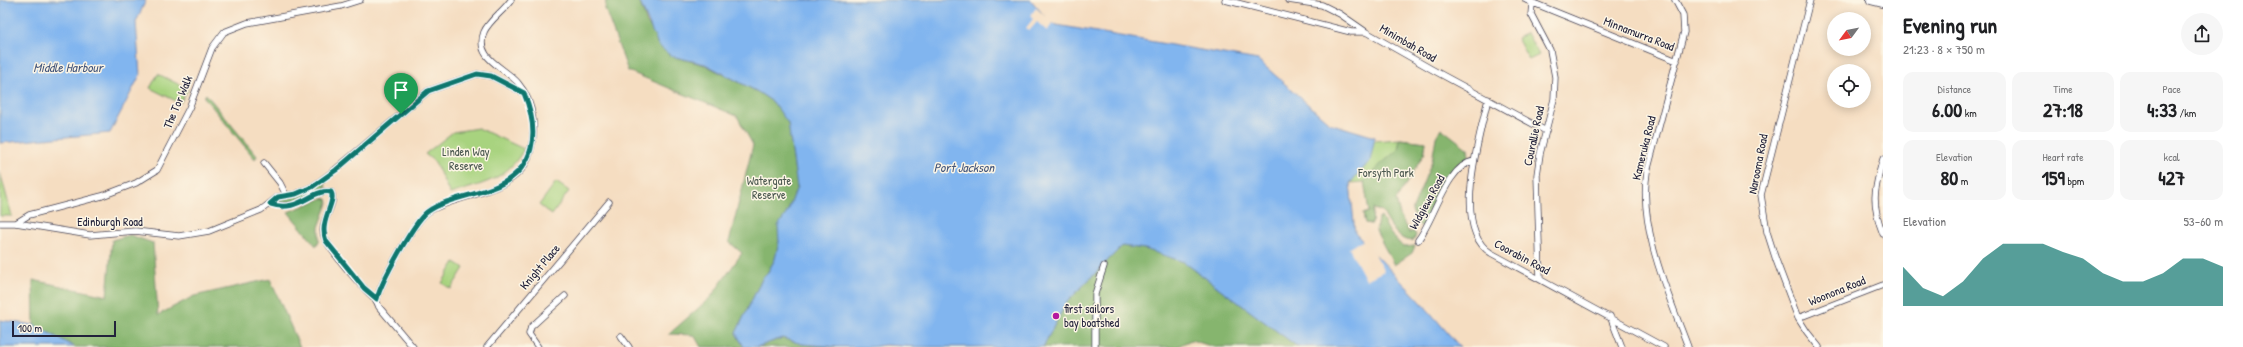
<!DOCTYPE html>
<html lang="en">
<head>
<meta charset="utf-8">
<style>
  body { margin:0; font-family:"Patrick Hand",sans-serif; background:#f6f6f6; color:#202124; height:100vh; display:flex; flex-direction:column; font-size:15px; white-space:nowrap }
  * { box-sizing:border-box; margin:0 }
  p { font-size:13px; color:#757577 }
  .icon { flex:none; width:22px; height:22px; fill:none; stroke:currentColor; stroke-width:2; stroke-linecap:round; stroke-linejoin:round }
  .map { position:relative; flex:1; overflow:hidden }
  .details { display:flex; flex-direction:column; background:#fff; width:360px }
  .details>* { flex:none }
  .needle { width:26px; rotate:238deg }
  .tools { position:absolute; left:1827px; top:12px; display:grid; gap:8px }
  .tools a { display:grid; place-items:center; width:44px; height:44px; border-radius:50%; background:#fff; box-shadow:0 2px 10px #0003; font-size:20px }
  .scale { position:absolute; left:12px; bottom:10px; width:104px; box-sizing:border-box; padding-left:4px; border:2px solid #22223b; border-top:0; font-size:11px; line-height:14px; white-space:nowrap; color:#22223b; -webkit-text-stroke:3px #fcf5e5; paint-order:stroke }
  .pin { position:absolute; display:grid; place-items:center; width:34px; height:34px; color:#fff; margin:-41px -17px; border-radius:50% 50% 50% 0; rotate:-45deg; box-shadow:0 0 4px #0007 }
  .pin .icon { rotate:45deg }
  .round { display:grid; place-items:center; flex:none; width:42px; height:42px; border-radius:21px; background:#f6f6f6 }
  .headline { display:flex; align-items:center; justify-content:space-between; height:68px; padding:0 20px }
  h1 { font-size:22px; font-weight:800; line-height:30px }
  .figures { display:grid; grid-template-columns:repeat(3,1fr); gap:6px; height:68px; padding:4px 20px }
  .figures div { display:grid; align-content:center; border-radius:10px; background:#f6f6f6; text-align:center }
  .figures b { font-size:20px; font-weight:800 }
  .figures small { font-size:11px; font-weight:400 }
  .figures p { font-size:11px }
  .chart { height:112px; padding:8px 20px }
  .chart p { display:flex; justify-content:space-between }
  .chart svg { width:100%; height:72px; margin-top:4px; fill:#0f766e; opacity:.7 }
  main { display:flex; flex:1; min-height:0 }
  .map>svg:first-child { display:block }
</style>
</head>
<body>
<main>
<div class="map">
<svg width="1883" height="347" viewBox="0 0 1883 347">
  <rect width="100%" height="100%" fill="#fcf5e5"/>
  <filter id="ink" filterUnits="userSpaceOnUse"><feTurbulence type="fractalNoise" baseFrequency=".025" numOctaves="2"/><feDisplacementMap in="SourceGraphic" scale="8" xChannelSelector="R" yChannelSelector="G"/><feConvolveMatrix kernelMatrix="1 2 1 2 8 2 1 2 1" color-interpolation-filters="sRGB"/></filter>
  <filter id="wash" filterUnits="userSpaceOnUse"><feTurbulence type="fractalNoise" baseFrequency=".012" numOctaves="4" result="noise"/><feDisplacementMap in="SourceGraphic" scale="16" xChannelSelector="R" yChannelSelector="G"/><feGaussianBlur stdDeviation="0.9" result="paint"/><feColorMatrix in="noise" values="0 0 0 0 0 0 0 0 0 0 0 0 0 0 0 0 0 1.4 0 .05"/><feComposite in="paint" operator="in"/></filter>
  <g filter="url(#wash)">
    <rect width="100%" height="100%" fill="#f5ddc1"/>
    <path fill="#a8d37f" stroke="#657a5d" d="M1527,33L1539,55L1529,60L1517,38Z
      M158,74L188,89L180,103L150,88Z
      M478,128L524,149C506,181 483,183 450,194L435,162L425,154L453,132Z
      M1400,139L1426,142L1424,154L1396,200L1400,216L1409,233L1413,231L1416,235L1414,240C1398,244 1388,221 1382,211L1373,209L1372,224L1365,223L1363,214L1369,212L1365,182L1349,183L1373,141Z
      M0,172L12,216H0Z
      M556,182L569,191L552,215L539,205Z
      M455,262L464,268L451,289L442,283Z"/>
    <path fill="#86b56e" stroke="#546c54" d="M606,0H639L647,23L671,56L705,65L758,92L773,102L788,122L797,187L788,211L779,226V242L775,259L768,272L763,277L736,333L744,347H701L694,335L669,334L711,297L742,253L729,242L753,145L737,116L628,71L605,9Z
      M206,94L257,156L255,159L204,97Z
      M1441,128L1468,149L1469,156L1455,167L1436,196L1424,226H1420L1412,211L1432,161L1436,137Z
      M1400,139L1426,142L1424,154L1396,200L1400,216L1409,233L1413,231L1416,235L1414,240C1398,244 1388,221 1382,211L1373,209L1372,224L1365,223L1363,214L1369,212L1364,181L1382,163L1398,150Z
      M325,181L326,189C306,199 299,203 276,203L280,199Z
      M323,198L327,199L328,203L319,227V241L316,246L288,212Z
      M1381,217L1390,233L1403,247L1415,246L1412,253L1394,265L1376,231L1378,218Z
      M130,235L153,243L158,315L194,296L270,279L300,347H75L34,325L33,280L107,296L112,240Z
      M1122,246L1145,249L1184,262L1298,347H1214L1191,340L1176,347H1043L1066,303Z
      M782,338L802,344L836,347H757Z"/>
    <path fill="#81b5ef" stroke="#526c95" d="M0,0H146L136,22L140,75L110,133L0,143Z
      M639,0H1031L1051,24L1258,60L1329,123L1375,137L1370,161L1350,183L1355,233L1421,302L1460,347H1298L1184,262L1145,249L1122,246L1066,303L1043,347H918L885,345L871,347H836L802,344L782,338L757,347H744L736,333L763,277L768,272L775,259L779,242L778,226L788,211L797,187L788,123L773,102L758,92L705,64L671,56L658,45Z
      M0,320L34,325L75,347H0Z"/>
    <path fill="#f5ddc1" d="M1036,8L1053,23L1047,31L1037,22L1029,31L1026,28L1033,19L1030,16Z
      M1364,240L1372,248L1384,271L1366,280L1349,248Z"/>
  </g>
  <g filter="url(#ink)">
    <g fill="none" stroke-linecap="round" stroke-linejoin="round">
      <g stroke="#423e4f" stroke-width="7">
        <path id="street" d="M1225,0L1351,32H1366
          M1288,0L1322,5L1340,14L1366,32L1433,70L1546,131
          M1526,0L1677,61
          M1675,0L1683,15L1684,32L1647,172C1638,228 1669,296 1688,347
          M1810,0L1761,195L1767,232L1776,260L1798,318L1807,332L1819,347
          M1532,4L1531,14L1550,50L1555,77L1554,99L1540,154L1537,175L1540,278
          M1488,99C1480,135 1451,229 1491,253L1664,347
          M1883,159C1874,190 1871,204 1883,234
          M264,163L280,183L286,195
          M270,203C299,214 312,188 331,192C338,202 319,221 324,236C329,249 354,278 364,288C372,297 375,296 379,307L413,347
          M0,223H16L90,235L135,231L179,236L209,231L261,210L278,197L296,194L312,187L335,170L428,91L477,74L491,76L524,93
          M16,223L29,215L102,196L136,183L157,170L189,108L212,48L224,32L247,23L341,6L360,0
          M1418,240C1434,220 1447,165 1474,161
          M377,299C381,282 415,219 429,211C458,194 515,193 528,158C537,134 535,103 518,83C505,67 474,59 484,32C489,20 504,11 511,0
          M1610,316L1622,347
          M1798,318L1883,285
          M621,336L629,347
          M487,347L609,202
          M538,347L529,334L531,327L565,296
          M1095,347V294L1104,266"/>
      </g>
      <g stroke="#423e4f" stroke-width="10">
        <path id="secondary" d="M1871,0L1883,3"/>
      </g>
      <use href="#street" stroke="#fff" stroke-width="5.5"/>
      <use href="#secondary" stroke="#fff" stroke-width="8"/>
    </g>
  </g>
  <g fill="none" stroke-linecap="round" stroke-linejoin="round" filter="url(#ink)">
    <g stroke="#fff" stroke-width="8">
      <path id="route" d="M477,74L491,76L524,93C540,132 537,171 492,188C471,196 445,199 427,212C414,222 381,282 377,299L364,288L326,241C318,221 337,202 331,192C312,188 299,214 270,204L278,197L296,194L312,187L336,170L428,91Z"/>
    </g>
    <use href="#route" stroke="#0f766e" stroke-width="5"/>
  </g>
  <circle fill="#b5179e" stroke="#fcf5e5" stroke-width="1.5" cx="1056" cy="316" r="4"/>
  <g text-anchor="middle" stroke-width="3" stroke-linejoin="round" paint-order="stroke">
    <g font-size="12" fill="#22223b" stroke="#fcf5e5">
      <text transform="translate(1639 34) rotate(21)" y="4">Minnamurra Road</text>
      <text transform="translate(1408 43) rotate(30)" y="4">Minimbah Road</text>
      <text transform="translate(178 102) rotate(-67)" y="4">The Tor Walk</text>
      <text transform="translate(1534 136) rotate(-78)" y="4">Courallie Road</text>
      <text transform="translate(1644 148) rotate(-76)" y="4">Kameruka Road</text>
      <text transform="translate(1758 164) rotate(-79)" y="4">Narooma Road</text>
      <text transform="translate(1427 202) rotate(-61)" y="4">Widgiewa Road</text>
      <text x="110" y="226">Edinburgh Road</text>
      <text transform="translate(1522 257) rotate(28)" y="4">Coorabin Road</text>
      <text transform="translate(540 267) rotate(-50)" y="4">Knight Place</text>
      <text transform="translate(1837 291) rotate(-22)" y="4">Woonona Road</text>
    </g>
    <g font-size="12" fill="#4a574f" stroke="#fcf5e5">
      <text x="466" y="156">Linden Way<tspan x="466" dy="14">Reserve</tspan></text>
      <text x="1386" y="177">Forsyth Park</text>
      <text x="769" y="185">Watergate<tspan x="769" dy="14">Reserve</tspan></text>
    </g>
    <g font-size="12" fill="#22223b" stroke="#fcf5e5" text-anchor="start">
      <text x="1064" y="313">first sailors<tspan x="1064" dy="14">bay boatshed</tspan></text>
    </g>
    <g font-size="13" font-style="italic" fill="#43557a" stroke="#fcf5e5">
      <text x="68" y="72">Middle Harbour</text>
      <text x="964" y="172">Port Jackson</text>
    </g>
  </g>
</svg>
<div class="tools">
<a><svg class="needle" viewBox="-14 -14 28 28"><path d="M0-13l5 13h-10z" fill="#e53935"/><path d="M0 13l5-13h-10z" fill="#757577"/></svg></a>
<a><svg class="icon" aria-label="locate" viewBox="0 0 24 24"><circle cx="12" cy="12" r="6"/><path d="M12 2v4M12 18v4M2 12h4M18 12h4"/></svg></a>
</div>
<div class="scale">100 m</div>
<div class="pin" style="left:401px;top:114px;background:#1e9e55"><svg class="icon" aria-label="arrive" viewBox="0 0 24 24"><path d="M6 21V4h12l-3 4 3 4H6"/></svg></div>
</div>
<section class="details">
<div class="headline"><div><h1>Evening run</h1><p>21:23 · 8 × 750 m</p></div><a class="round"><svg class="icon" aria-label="share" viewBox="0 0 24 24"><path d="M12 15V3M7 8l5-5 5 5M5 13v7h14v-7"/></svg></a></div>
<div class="figures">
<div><p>Distance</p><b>6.00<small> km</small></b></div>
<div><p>Time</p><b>27:18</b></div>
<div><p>Pace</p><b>4:33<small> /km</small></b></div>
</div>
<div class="figures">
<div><p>Elevation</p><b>80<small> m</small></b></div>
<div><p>Heart rate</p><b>159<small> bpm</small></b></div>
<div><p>kcal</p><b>427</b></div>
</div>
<div class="chart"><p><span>Elevation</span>53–60 m</p>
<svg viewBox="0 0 160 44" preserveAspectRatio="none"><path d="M0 44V20L10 33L20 38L30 29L40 15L50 6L60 6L70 6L80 11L90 15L100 24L110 29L120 29L130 24L140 15L150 15L160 20V44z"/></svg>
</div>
</section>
</main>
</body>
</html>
